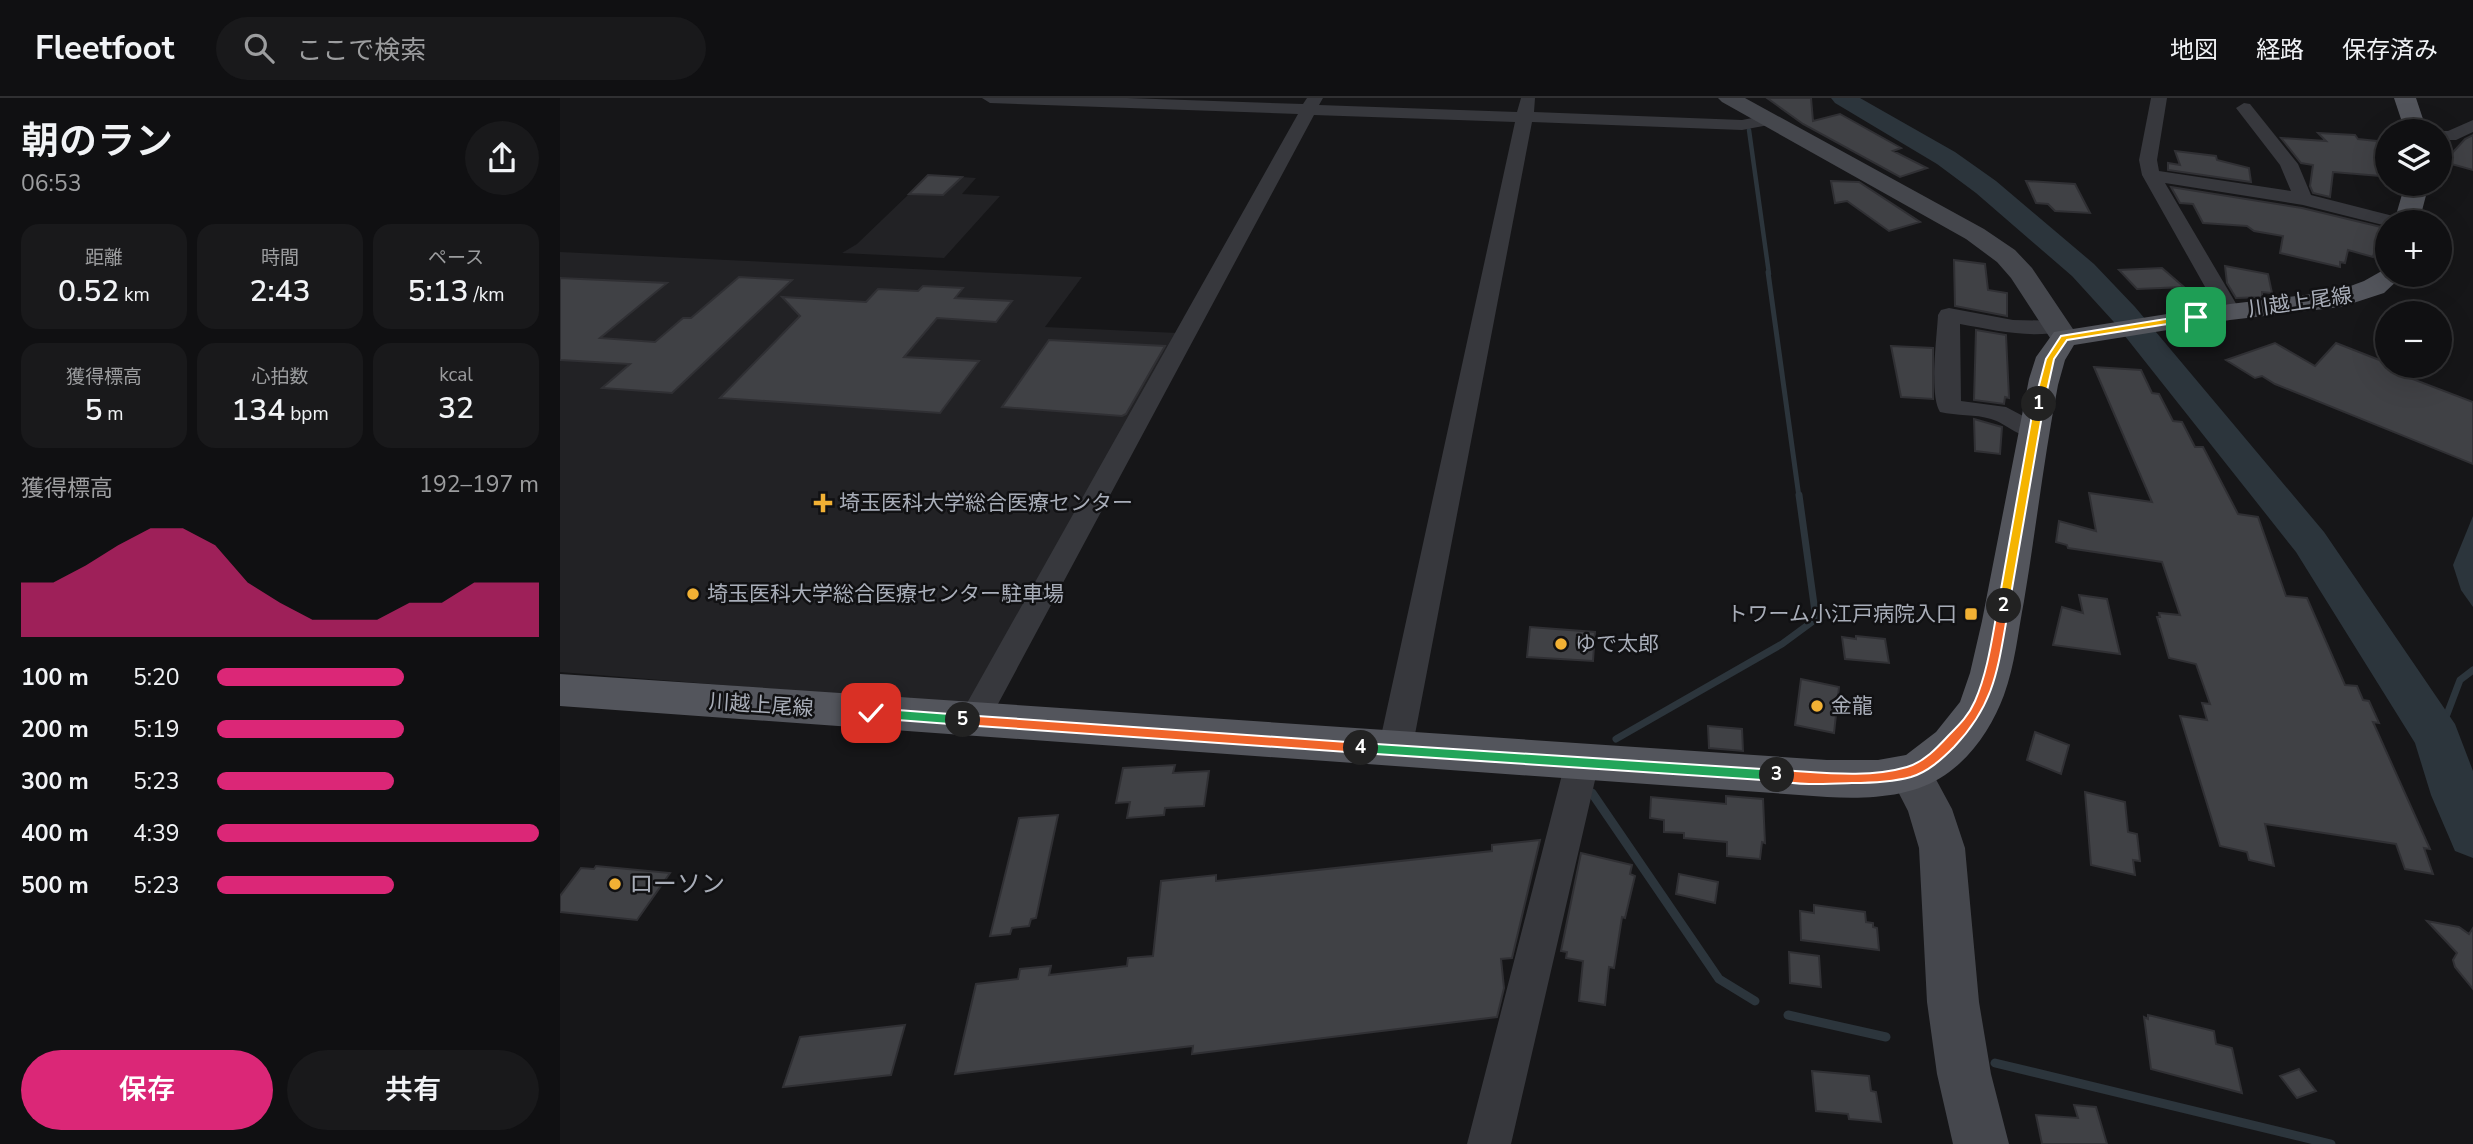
<!DOCTYPE html>
<html lang="ja">
<head>
<meta charset="utf-8">
<style>
  body { margin:0; font-family:"Nunito Sans","Noto Sans JP",sans-serif; background:#19191b; color:#f1f3f6; height:100vh; display:flex; flex-direction:column; font-size:26px; white-space:nowrap }
  * { box-sizing:border-box; margin:0 }
  p { font-size:23px; color:#9c9d9f }
  .icon { flex:none; width:38px; height:38px; fill:none; stroke:currentColor; stroke-width:2; stroke-linecap:round; stroke-linejoin:round }
  .map { position:relative; flex:1; overflow:hidden }
  .details { display:flex; flex-direction:column; background:#101012; width:560px }
  .details>* { flex:none }
  .fabs { position:absolute; left:1815px; top:21px; display:grid; gap:14px }
  .fabs a { display:grid; place-items:center; width:77px; height:77px; border-radius:50%; background:#101012; box-shadow:0 7px 28px #0002,0 0 0 2px #303032; font-size:35px }
  .pin { position:absolute; display:grid; place-items:center; width:60px; height:60px; color:#fff; margin:-30px; border-radius:14px; box-shadow:0 4px 10px #0006 }
  .km { position:absolute; width:35px; height:35px; margin:-18px; border-radius:50%; background:#222; color:#fff; font-size:19px; line-height:35px; text-align:center }
  .round { display:grid; place-items:center; flex:none; width:74px; height:74px; border-radius:37px; background:#19191b }
  .headline { display:flex; align-items:center; justify-content:space-between; height:119px; padding:0 21px }
  h1 { font-size:38px; font-weight:600; line-height:52px }
  .figures { display:grid; grid-template-columns:repeat(3,1fr); gap:10px; height:119px; padding:7px 21px }
  .figures div { display:grid; align-content:center; border-radius:18px; background:#19191b; text-align:center }
  .figures b { font-size:30px; font-weight:600 }
  .figures small { font-size:19px; font-weight:400 }
  .figures p { font-size:19px }
  .chart { height:196px; padding:14px 21px }
  .chart p { display:flex; justify-content:space-between }
  .chart svg { width:100%; height:126px; margin-top:7px; fill:#db2777; opacity:.7 }
  .action { display:flex; gap:14px; margin-top:auto; padding:14px 21px }
  .action a { flex:1; height:80px; border-radius:42px; background:#db2777; color:#fff; font-size:28px; font-weight:600; line-height:80px; text-align:center }
  .action a+a { background:#19191b; color:#f1f3f6 }
  ul { padding:0 21px; list-style:none; font-size:23px }
  li { display:grid; grid-template-columns:112px 84px 1fr; align-items:center; height:52px }
  li i { height:18px; border-radius:9px; background:#db2777 }
  header { display:flex; align-items:center; gap:42px; box-sizing:border-box; height:98px; padding:0 35px; background:#101012; border-bottom:2px solid #303032 }
  header strong { font-size:33px }
  nav { display:flex; gap:38px; margin-inline-start:auto; font-size:24px }
  .search { width:490px; height:63px; background:#19191b; display:flex; align-items:center; gap:18px; box-sizing:border-box; padding:0 24px; border-radius:38px; color:#9c9d9f; font-size:26px }
  main { display:flex; flex:1; min-height:0 }
  .map>svg:first-child { display:block }
</style>
</head>
<body>
<header>
<strong>Fleetfoot</strong>
<div class="search"><svg class="icon" aria-label="search" viewBox="0 0 24 24"><circle cx="10" cy="10" r="6"/><path d="M15 15l6 6"/></svg>ここで検索</div>
<nav><a>地図</a><a>経路</a><a>保存済み</a></nav>
</header>
<main>
<section class="details">
<div class="headline"><div><h1>朝のラン</h1><p>06:53</p></div><a class="round"><svg class="icon" aria-label="share" viewBox="0 0 24 24"><path d="M12 15V3M7 8l5-5 5 5M5 13v7h14v-7"/></svg></a></div>
<div class="figures">
<div><p>距離</p><b>0.52<small> km</small></b></div>
<div><p>時間</p><b>2:43</b></div>
<div><p>ペース</p><b>5:13<small> /km</small></b></div>
</div>
<div class="figures">
<div><p>獲得標高</p><b>5<small> m</small></b></div>
<div><p>心拍数</p><b>134<small> bpm</small></b></div>
<div><p>kcal</p><b>32</b></div>
</div>
<div class="chart"><p><span>獲得標高</span>192–197 m</p>
<svg viewBox="0 0 160 44" preserveAspectRatio="none"><path d="M0 44V25L10 25L20 19L30 12L40 6L50 6L60 12L70 25L80 32L90 38L100 38L110 38L120 32L130 32L140 25L150 25L160 25V44z"/></svg>
</div>
<ul>
<li><b>100 m</b>5:20<i style="width:58%"></i></li>
<li><b>200 m</b>5:19<i style="width:58%"></i></li>
<li><b>300 m</b>5:23<i style="width:55%"></i></li>
<li><b>400 m</b>4:39<i style="width:100%"></i></li>
<li><b>500 m</b>5:23<i style="width:55%"></i></li>
</ul>
<div class="action"><a>保存</a><a>共有</a></div>
</section>
<div class="map">
<svg width="1913" height="1046" viewBox="0 0 1913 1046">
  <rect width="100%" height="100%" fill="#161618"/>
  <path fill="#222225" d="M402,79L416,80L402,96L440,98L384,160L282,155L297,146L349,96L383,97Z
    M0,154L522,179L485,229L618,235L415,607L0,574Z"/>
  <path fill="#2c353c" d="M1913,418V509L1901,492L1893,467Z"/>
  <g fill="none" stroke-linecap="round" stroke-linejoin="round">
    <path stroke="#2c353c" stroke-width="4.5" d="M1189,32L1209,176"/>
    <path stroke="#2c353c" stroke-width="5" d="M1208,174L1239,399"/>
    <path stroke="#2c353c" stroke-width="7" d="M1878,640L1900,582L1913,572
      M1056,641L1222,546L1256,521L1239,397"/>
    <path stroke="#2c353c" stroke-width="9" d="M1032,695L1159,881L1195,903
      M1228,917L1326,939
      M1435,965L1771,1046"/>
    <path fill="#2c353c" fill-rule="evenodd" d="M1271,0H1300L1395,54L1436,83L1534,166L1575,209L1764,434L1895,626L1913,673V760L1895,753L1871,697L1855,645L1736,454L1553,223L1512,178L1416,95L1377,66L1275,5Z"/>
  </g>
  <path fill="#404145" stroke="#303034" stroke-width="2" d="M1207,0H1251L1253,23L1280,16L1341,50L1333,53L1367,70L1340,79L1243,26Z
    M1758,35L1795,37L1798,41L1817,43L1827,53V74H1818L1821,78L1773,74L1770,99L1753,95L1750,88L1753,67L1741,65L1721,40L1766,43Z
    M1913,37V72L1884,64L1905,41Z
    M1615,53L1656,58L1657,62L1689,70L1691,84L1608,72V65L1620,67Z
    M368,77L402,79L383,97L349,96Z
    M1271,83L1299,84L1360,124L1329,133L1287,103L1275,105Z
    M1466,83L1515,86L1530,115L1495,113L1488,106L1476,105Z
    M1611,89L1742,110L1821,129L1813,159L1788,152L1785,165L1780,164V169L1720,155L1723,138L1694,133L1687,128L1643,125L1633,106L1620,105Z
    M1394,162L1425,166L1428,192L1447,195V218L1395,208Z
    M1665,168L1708,176L1712,195L1702,194V199L1676,200L1667,185Z
    M1602,170L1624,189L1577,191L1559,172Z
    M179,179L232,182L112,295L42,290L70,266L0,262V180L107,185L40,240L95,244L123,220H131Z
    M363,188L403,190L395,200L452,203L436,224L377,220L344,259L419,263L380,315L160,300L240,218L222,199L306,204L318,191L358,193Z
    M1416,232L1446,237L1449,300L1445,299L1444,306L1414,302Z
    M489,242L605,248L566,316L562,318L442,309Z
    M1715,245L1755,268L1776,245L1827,265V268H1832L1829,272L1913,304V366L1715,286L1702,278L1695,280L1666,262Z
    M1331,248L1373,250V301L1341,299Z
    M1534,269L1581,272L1592,295L1599,296L1613,323L1622,324L1635,349H1643L1678,416L1698,419L1726,498L1747,500L1785,587L1797,588L1803,602L1809,603L1819,625L1813,624L1870,751L1864,750L1873,776L1845,771L1836,746L1705,726L1714,768L1689,762L1687,754L1660,748L1620,618L1647,622L1642,605L1650,606L1636,566L1609,560L1597,519H1600L1599,515L1620,517L1602,464L1508,450L1507,447L1496,444L1499,423L1536,433L1529,395L1592,404Z
    M1414,321L1442,329L1440,356L1415,353Z
    M1519,497L1547,501L1560,556L1493,547L1502,509L1523,515Z
    M970,529L1035,534L1033,563L967,559Z
    M1296,538L1325,541L1329,565L1285,561L1282,539L1296,541Z
    M1241,581L1279,589L1274,635L1235,627Z
    M1148,628L1182,631L1183,653L1149,650Z
    M1475,634L1509,647L1501,676L1467,662Z
    M615,667L613,675L649,673L644,708L605,710L604,717L567,720L570,704L556,705L563,670Z
    M1525,694L1565,704L1568,734L1577,736L1580,763L1573,762L1575,777L1531,767Z
    M1166,698L1203,701L1205,745L1202,744L1200,761L1167,758V744L1124,740V735L1104,734V722L1090,720L1091,699L1166,706Z
    M498,717L476,820L471,821L469,828L452,830L450,836L430,838L459,720Z
    M980,742L952,860L941,861L944,890L937,919L632,956L633,948L395,976L416,886L458,881L460,871L491,868L489,877L567,868L568,860L593,858L601,783L656,777V783L932,753V747Z
    M1021,755L1072,767L1070,776L1075,778L1065,820L1062,819L1054,870L1049,869L1045,907L1019,903L1023,863L1006,860L1007,854L1001,853Z
    M36,768L110,775L77,822L0,814V798L21,770L34,771Z
    M1119,776L1158,784L1155,805L1116,796Z
    M1254,807L1305,814L1306,824L1313,825V829L1317,830L1319,852L1241,842L1240,813L1254,815Z
    M1867,823L1899,829L1909,836L1913,830V891L1895,869L1893,862L1897,855Z
    M1229,854L1259,858L1261,889L1230,885Z
    M1588,917L1654,933L1656,946L1672,950L1682,995L1591,971L1584,919L1588,921Z
    M345,927L331,977L223,989L240,939Z
    M1739,971L1756,993L1737,1000L1720,978Z
    M1252,973L1309,978L1311,993L1316,994L1321,1024L1289,1021L1288,1016L1256,1013Z
    M1514,1007L1536,1009L1547,1046H1482L1476,1017L1518,1020Z"/>
  <g fill="none" stroke-linecap="round" stroke-linejoin="round">
    <path fill="#37383d" fill-rule="evenodd" d="M422,0H567L743,6L747,0H763L759,7L957,14L961,0H975L974,14L1182,22L1208,17L1216,22L1214,26L1182,32L972,24L852,652L847,662L835,666L823,662L818,652L955,24L754,17L424,632L413,636L402,632L397,623L402,614L738,16L430,5Z
      M1591,0H1607L1597,62L1599,73L1731,93L1720,67L1676,10L1684,5L1690,6L1738,66L1751,97L1841,120L1844,124H1827V128L1743,107L1605,85L1681,214L1678,219H1662L1582,77L1579,62Z
      M1913,22V34L1896,42H1880V33H1874H1888Z
      M1389,210L1453,222L1504,223L1507,228L1504,233C1470,241 1434,232 1400,226L1401,303L1446,309L1482,328L1485,333L1482,338C1461,344 1449,326 1431,321C1415,316 1397,318 1380,314C1369,297 1377,239 1378,217L1381,212Z
      M1022,651L1034,655L1039,665L951,1046H907L1005,665L1010,655Z"/>
    <path fill="#45474d" fill-rule="evenodd" d="M1158,0H1185L1424,131L1455,152L1472,170L1519,240L1514,246L1504,249L1494,246L1451,180L1437,164L1406,141L1162,4Z
      M1350,656L1365,661L1392,711L1405,750L1419,904L1431,976L1449,1046H1393L1377,976L1367,904L1359,750L1348,713L1328,674L1335,661Z"/>
    <path fill="#53555c" fill-rule="evenodd" d="M1834,0H1856L1867,33H1845Z
      M1845,86H1869L1859,124H1834Z
      M1827,170V177H1843L1824,195L1781,209L1670,222L1514,247L1505,262L1498,287C1484,359 1476,431 1464,503C1458,534 1455,567 1444,597C1433,627 1413,658 1385,677C1351,700 1307,701 1267,699L0,608V576L1267,662H1318L1346,657L1376,634L1400,604L1410,575L1422,523L1469,281L1476,259L1494,234L1670,206L1777,193L1804,183Z"/>
  </g>
  <path fill="#f5b400" stroke="#fff" stroke-width="2" d="M1636,216L1639,221L1507,242L1494,261L1484,306L1479,309L1474,306L1486,261L1501,238Z"/>
  <path fill="#f5b400" stroke="#fff" stroke-width="2" d="M1479,303L1484,306L1449,508L1444,513L1438,508L1474,306Z"/>
  <path fill="#f0652b" stroke="#fff" stroke-width="2" d="M1444,504L1449,508C1438,567 1437,604 1394,649C1382,661 1368,674 1351,679C1332,684 1311,685 1292,685C1268,686 1236,688 1213,681V673L1217,672C1259,674 1306,681 1347,669C1364,664 1377,650 1389,637C1400,626 1409,617 1415,603C1428,573 1432,540 1438,508Z"/>
  <path fill="#22a559" stroke="#fff" stroke-width="2" d="M801,645L1217,672L1224,677L1217,683L801,655L795,650Z"/>
  <path fill="#f0652b" stroke="#fff" stroke-width="2" d="M403,617L801,645L808,650L801,655L403,627L397,622Z"/>
  <path fill="#22a559" stroke="#fff" stroke-width="2" d="M311,610L403,617L409,622L403,627L311,620L304,615Z"/>
  <g fill="#f2b134" stroke="#111113" stroke-width="2.5">
    <path d="M259.5 394.5h7v7h7v7h-7v7h-7v-7h-7v-7h7z"/>
    <circle cx="133" cy="496" r="7"/>
    <rect x="1404" y="509" width="14" height="14" rx="3.5"/>
    <circle cx="1001" cy="546" r="7"/>
    <circle cx="1257" cy="608" r="7"/>
    <circle cx="55" cy="786" r="7"/>
  </g>
  <g text-anchor="middle" stroke-width="5" stroke-linejoin="round" paint-order="stroke">
    <g font-size="21" fill="#a8adb8" stroke="#111113">
      <text transform="translate(1740 204) rotate(-8)" y="7">川越上尾線</text>
      <text transform="translate(201 607) rotate(4)" y="7">川越上尾線</text>
    </g>
    <g font-size="21" fill="#a8adb8" stroke="#111113" text-anchor="start">
      <text x="279" y="412">埼玉医科大学総合医療センター</text>
      <text x="147" y="503">埼玉医科大学総合医療センター駐車場</text>
      <text x="1397" y="523" text-anchor="end">トワーム小江戸病院入口</text>
      <text x="1015" y="553">ゆで太郎</text>
      <text x="1271" y="615">金龍</text>
    </g>
    <g font-size="24" fill="#a8adb8" stroke="#111113" text-anchor="start">
      <text x="69" y="794">ローソン</text>
    </g>
  </g>
</svg>
<div class="fabs">
<a><svg class="icon" aria-label="layers" viewBox="0 0 24 24"><path d="M12 4l9 5-9 5-9-5zM3 14l9 5 9-5"/></svg></a>
<a>+</a>
<a>−</a>
</div>
<div class="pin" style="left:1636px;top:219px;background:#1e9e55"><svg class="icon" aria-label="arrive" viewBox="0 0 24 24"><path d="M6 21V4h12l-3 4 3 4H6"/></svg></div>
<div class="pin" style="left:311px;top:615px;background:#d93025"><svg class="icon" aria-label="check" viewBox="0 0 24 24"><path d="M5 12l5 5 9-10"/></svg></div>
<b class="km" style="left:1479px;top:306px">1</b>
<b class="km" style="left:1444px;top:508px">2</b>
<b class="km" style="left:1217px;top:677px">3</b>
<b class="km" style="left:801px;top:650px">4</b>
<b class="km" style="left:403px;top:622px">5</b>
</div>
</main>
</body>
</html>
